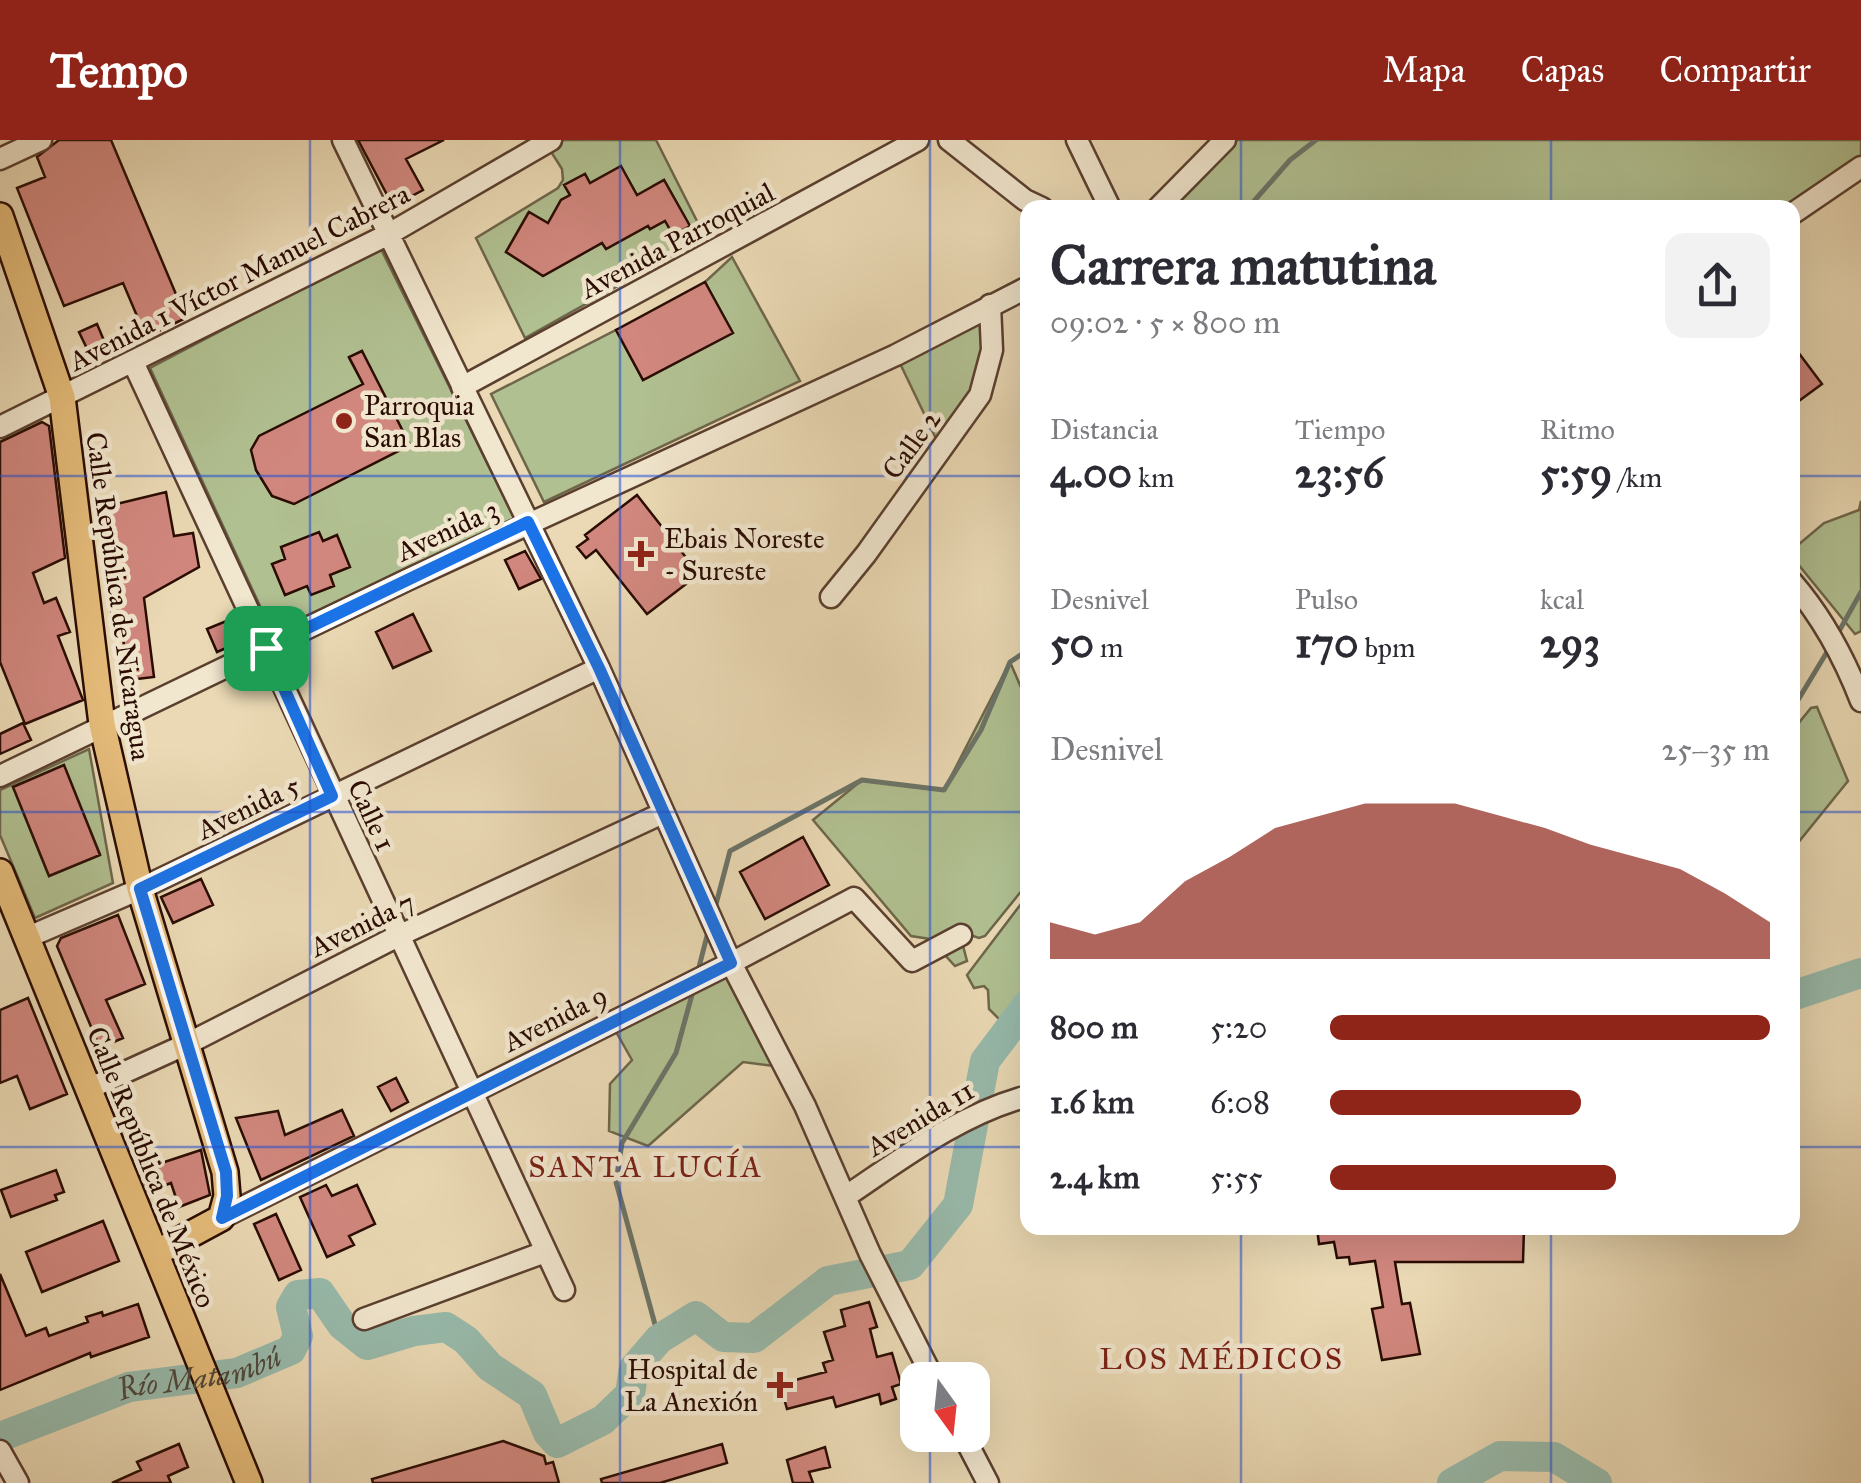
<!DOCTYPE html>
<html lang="es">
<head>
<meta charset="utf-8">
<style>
  body { margin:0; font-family:"IM FELL Great Primer",serif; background:#f2f2f3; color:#2b2b33; height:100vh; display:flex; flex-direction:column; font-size:38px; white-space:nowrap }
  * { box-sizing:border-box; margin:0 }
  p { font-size:32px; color:#7c7c81 }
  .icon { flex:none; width:55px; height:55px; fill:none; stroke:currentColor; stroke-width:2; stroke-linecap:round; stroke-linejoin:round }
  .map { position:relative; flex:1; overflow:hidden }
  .details { position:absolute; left:1020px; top:60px; width:780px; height:1035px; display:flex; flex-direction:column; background:#fff; border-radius:20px; box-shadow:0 10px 40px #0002 }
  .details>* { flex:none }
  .needle { width:65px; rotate:165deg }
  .fabs { position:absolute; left:900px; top:1222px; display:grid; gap:20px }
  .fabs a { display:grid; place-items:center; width:90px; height:90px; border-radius:20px; background:#fff; box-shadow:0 10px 40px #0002; font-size:50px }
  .pin { position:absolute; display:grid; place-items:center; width:85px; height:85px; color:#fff; margin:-42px; border-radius:20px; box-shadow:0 5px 15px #0006 }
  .round { display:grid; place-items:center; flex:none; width:105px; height:105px; border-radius:20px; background:#f2f2f3 }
  .overview { display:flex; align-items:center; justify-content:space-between; height:170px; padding:0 30px }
  h1 { font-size:55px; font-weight:800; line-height:75px }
  .metrics { display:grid; grid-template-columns:repeat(3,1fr); gap:15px; height:170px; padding:10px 30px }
  .metrics div { display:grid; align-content:center }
  .metrics b { font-size:42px; font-weight:800 }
  .metrics small { font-size:28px; font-weight:400 }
  .metrics p { font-size:28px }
  .chart { height:280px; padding:20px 30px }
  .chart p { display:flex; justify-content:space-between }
  .chart svg { width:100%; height:180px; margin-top:10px; fill:#8f2418; opacity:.7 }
  ul { padding:0 30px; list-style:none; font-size:32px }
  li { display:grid; grid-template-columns:160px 120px 1fr; align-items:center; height:75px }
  li i { height:25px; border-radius:12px; background:#8f2418 }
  header { display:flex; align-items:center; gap:60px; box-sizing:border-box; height:140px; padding:0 50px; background:#8f2418; color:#fff }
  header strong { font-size:48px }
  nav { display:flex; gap:55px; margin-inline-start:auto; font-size:35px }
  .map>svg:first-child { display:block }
</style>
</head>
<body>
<header>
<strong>Tempo</strong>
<nav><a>Mapa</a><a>Capas</a><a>Compartir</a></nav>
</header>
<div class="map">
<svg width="1861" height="1343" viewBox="0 0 1861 1343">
  <rect width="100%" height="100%" fill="#ead9b4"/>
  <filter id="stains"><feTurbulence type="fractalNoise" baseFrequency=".002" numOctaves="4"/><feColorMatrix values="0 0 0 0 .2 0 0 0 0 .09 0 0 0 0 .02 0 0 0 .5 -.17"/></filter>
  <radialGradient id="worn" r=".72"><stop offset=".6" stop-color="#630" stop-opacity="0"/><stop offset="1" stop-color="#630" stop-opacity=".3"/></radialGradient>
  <path fill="#b1c091" stroke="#6e664a" stroke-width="2.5" fill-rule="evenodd" d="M561,0H656L705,97L525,198L476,98L558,48L563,40L562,29L548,7ZM621,27L642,64L653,46L664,40L689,85L665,81L650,89L648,86L606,108L602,103L543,135L506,112L528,73L548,83L561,60L570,55L565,45L585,34L590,43Z
    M1225,0H1861V26L1792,68H1158Z
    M380,107L515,379L272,492L150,228ZM362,211L409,306L294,364L272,356L256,330L363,244L349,218Z
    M732,117L800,241L544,362L491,254L616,190L643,240L732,193L705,142Z
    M990,165L992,210L941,309L896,215Z
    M1861,361V491L1855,494L1793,418L1792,410L1824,383L1859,370Z
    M1010,522L1027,561V744L985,796L979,798L964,793L961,798L967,821L955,826L930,799L911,796L813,680L862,640L944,650Z
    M1817,567L1848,641L1793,709V590L1811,568Z
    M89,609L113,743L35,778L0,695V650ZM64,626L100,714L49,736L13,647Z
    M1027,756V884L1010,890L989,869L988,850L984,846L974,848L967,835Z
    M725,827L774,926L743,922L648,1006L609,991L610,944L632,920L611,883Z"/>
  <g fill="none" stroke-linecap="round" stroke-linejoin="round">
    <path stroke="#6c7468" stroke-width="5" d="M1248,68L1290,20L1316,0
      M1838,493L1861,452
      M1792,570L1830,507
      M715,768L730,711L862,640L944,650L981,590L1010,522L1028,510
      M698,831L709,788
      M659,1199L616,1042L622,1003L676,913L693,851"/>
    <g stroke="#98baab" stroke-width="30">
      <path d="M1792,856L1861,833"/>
      <path id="s1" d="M0,1297L129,1247L237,1233L291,1210L298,1196L291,1167L298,1155L320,1153L342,1185L367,1205L414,1191L446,1187L466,1200L490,1227L532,1255L548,1293L557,1303L603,1280L630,1254L634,1228L659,1199L696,1176L723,1197L754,1198L828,1141L910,1125L958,1065L985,921L1028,864"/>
      <path d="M1452,1343L1500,1316L1554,1317L1597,1343"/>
    </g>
  </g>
  <path fill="#d1877e" stroke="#2a0c03" stroke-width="2.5" d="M59,0H111L186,178L146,197L123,143L64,166L17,48L45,37L37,17Z
    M358,0H444L406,19L423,50L393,66Z
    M621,26L637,55L664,40L690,86L673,95L665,81L650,89L648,86L606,109L602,103L543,136L506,112L529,72L548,83L561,60L570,55L564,45L585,34L590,43Z
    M705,142L733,193L643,240L616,190Z
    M97,184L108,210L91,217L79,192Z
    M1792,204L1822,244L1792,266Z
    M362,211L410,305L294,364L272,356L256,330L251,310L259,296L363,244L349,217Z
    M42,282L49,286L65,418L33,433L44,463L56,458L70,492L58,496L83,560L25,584L0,522V302Z
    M166,352L174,396L193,393L199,427L144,458L154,537L128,540L120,472L112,477L100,368Z
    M637,355L699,434L647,474L596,410L586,418L577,407L588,399L585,395Z
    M319,392L323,401L337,395L350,427L330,435L334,446L311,455L307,446L285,455L272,424L285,419L281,407Z
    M525,411L541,439L519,449L505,420Z
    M413,474L431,511L393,528L376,492Z
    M236,477L247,499L217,512L207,489Z
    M23,583L31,600L0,614V594Z
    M64,625L100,715L49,736L13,647Z
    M803,697L829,745L765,779L740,732Z
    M201,739L213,765L173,783L161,757Z
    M118,775L145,844L106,860L123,898L109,904L97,901L57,806L61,798Z
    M28,858L67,954L30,969L17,936L0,943V870Z
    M396,938L408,962L391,971L378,947Z
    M342,970L354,996L261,1040L236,978L278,971L285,995Z
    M201,1010L210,1055L179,1067L171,1043L148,1052L140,1030Z
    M56,1030L64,1052L55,1055L57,1060L11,1077L1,1050Z
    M326,1045L332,1056L357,1045L375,1084L349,1096L354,1105L327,1117L300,1057Z
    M276,1074L301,1130L279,1140L254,1084Z
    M103,1081L119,1121L42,1152L26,1112Z
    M1317,1088H1524L1523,1122H1395L1402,1164L1410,1163L1420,1214L1382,1220L1372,1169L1383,1167L1375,1121L1350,1124L1349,1117L1337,1118L1334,1102L1319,1104Z
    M0,1134L26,1196L46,1188L49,1196L88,1182L86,1177L102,1172L103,1176L138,1164L149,1197L91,1217L90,1213L0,1250Z
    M869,1162L877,1187L870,1189L877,1217L892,1213L901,1244L892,1247L896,1259L881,1264L879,1254L836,1267L833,1257L787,1269L780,1244L826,1232L823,1223L833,1220L824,1192L845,1186L841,1170Z
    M503,1301L544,1316L546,1324L553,1322L559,1343H373L372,1339Z
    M179,1304L188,1327L168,1336L171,1343H112L141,1330L137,1322Z
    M722,1304L727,1323L660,1343H602L601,1339Z
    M825,1307L830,1327L809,1332L813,1343H793L787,1320Z"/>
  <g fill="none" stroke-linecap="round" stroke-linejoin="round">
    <g stroke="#5a3f2f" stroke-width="25">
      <path id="minor" d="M343,0L599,528L731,823L805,966L870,1114L934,1240
        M949,0L1025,60L1042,68
        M1077,0L1110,68
        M0,19L41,0
        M1158,68L1225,0
        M1792,74L1861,27
        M133,222L564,1150
        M462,247L918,0
        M0,287L389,94L551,0
        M1792,442C1823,478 1844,517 1861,561
        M831,457L866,414L980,255L992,210L990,165
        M0,636L407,440L896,215L1028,147
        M26,798L140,749L599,528
        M88,949L189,903L398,796L663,673
        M845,1057C903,1018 960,974 1028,956
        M221,1078L731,823L854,758L912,821L961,795
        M364,1179L545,1112
        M963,1295L988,1343
        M0,1311L18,1343"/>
    </g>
    <g stroke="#2a0c03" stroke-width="30">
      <path id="major" d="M0,76L62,257L102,584L140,749L225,1032L227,1056L221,1078L156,1113
        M0,732L249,1343"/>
    </g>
    <use href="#minor" stroke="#f1e6ce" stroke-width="20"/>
    <use href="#major" stroke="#e5bc7a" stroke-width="25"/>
  </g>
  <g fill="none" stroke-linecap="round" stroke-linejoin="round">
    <g stroke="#fff" stroke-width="20">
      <path id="route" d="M528,382L599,528L731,823L222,1078L227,1056L226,1032L140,749L332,656L266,508Z"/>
    </g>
    <use href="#route" stroke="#1a73e8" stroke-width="12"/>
  </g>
  <path fill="none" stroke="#1d4ed8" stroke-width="2.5" stroke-opacity="0.55" d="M310,0V1343M620,0V1343M930,0V1240M1241,0V68M1551,0V68M0,336H1028M1792,336H1861M0,672H1028M1792,672H1861M0,1007H1028M1792,1007H1861M1241,1088V1343M1551,1088V1343M930,1295V1343"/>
  <g fill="#8f2418" stroke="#f1e6ce" stroke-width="4">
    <circle cx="344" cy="281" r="10"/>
    <path d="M636 399h10v10h10v10h-10v10h-10v-10h-10v-10h10z"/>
    <path d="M775 1230h10v10h10v10h-10v10h-10v-10h-10v-10h10z"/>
  </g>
  <g text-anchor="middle" stroke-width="9" stroke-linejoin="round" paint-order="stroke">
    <g font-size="28" fill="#2a0c03" stroke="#f1e6ce">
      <text transform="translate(677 100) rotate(-28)" y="10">Avenida Parroquial</text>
      <text transform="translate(239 137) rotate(-27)" y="10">Avenida 1 Víctor Manuel Cabrera</text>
      <text transform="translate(911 304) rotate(-54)" y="10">Calle 2</text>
      <text transform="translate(447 390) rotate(-25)" y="10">Avenida 3</text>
      <text transform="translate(119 456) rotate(82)" y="10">Calle República de Nicaragua</text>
      <text transform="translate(248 667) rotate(-26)" y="10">Avenida 5</text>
      <text transform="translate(372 675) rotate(65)" y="10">Calle 1</text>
      <text transform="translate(362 784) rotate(-26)" y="10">Avenida 7</text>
      <text transform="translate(555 878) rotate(-27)" y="10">Avenida 9</text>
      <text transform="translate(920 978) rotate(-31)" y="10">Avenida 11</text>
      <text transform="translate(152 1027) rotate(68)" y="10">Calle República de México</text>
    </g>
    <g font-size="28" fill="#2a0c03" stroke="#f1e6ce" text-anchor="start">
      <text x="364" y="275">Parroquia<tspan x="364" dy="32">San Blas</tspan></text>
      <text x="664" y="408">Ebais Noreste<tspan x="664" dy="32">- Sureste</tspan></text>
      <text x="758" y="1239" text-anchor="end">Hospital de<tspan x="758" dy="32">La Anexión</tspan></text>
    </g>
    <g font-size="30" letter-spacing="2.5" fill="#7a1f14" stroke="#f1e6ce">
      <text x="646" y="1037">SANTA LUCÍA</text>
      <text x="1222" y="1229">LOS MÉDICOS</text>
    </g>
    <g font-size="30" font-style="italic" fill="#50493e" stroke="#f1e6ce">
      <text dy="10" stroke="none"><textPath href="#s1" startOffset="210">Río Matambú</textPath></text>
    </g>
  </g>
  <rect width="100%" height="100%" filter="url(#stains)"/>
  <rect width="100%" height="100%" fill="url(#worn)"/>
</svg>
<div class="fabs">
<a><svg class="needle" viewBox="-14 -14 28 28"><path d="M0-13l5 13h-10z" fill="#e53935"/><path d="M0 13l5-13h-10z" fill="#7c7c81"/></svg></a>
</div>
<div class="pin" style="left:266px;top:508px;background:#1e9e55"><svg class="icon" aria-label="arrive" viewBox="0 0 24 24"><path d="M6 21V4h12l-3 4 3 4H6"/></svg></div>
<section class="details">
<div class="overview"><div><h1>Carrera matutina</h1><p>09:02 · 5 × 800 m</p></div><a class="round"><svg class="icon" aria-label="share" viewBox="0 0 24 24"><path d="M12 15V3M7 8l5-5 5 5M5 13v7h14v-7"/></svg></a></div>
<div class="metrics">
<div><p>Distancia</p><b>4.00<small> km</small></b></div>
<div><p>Tiempo</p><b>23:56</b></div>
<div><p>Ritmo</p><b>5:59<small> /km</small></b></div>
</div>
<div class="metrics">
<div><p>Desnivel</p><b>50<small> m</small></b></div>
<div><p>Pulso</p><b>170<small> bpm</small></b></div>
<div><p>kcal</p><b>293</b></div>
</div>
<div class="chart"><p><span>Desnivel</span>25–35 m</p>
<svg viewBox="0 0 160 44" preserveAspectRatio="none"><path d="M0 44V35L10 38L20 35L30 25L40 19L50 12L60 9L70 6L80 6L90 6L100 9L110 12L120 16L130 19L140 22L150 28L160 35V44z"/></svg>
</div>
<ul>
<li><b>800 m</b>5:20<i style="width:100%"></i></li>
<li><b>1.6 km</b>6:08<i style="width:57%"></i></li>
<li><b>2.4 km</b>5:55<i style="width:65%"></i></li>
</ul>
</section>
</div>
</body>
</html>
